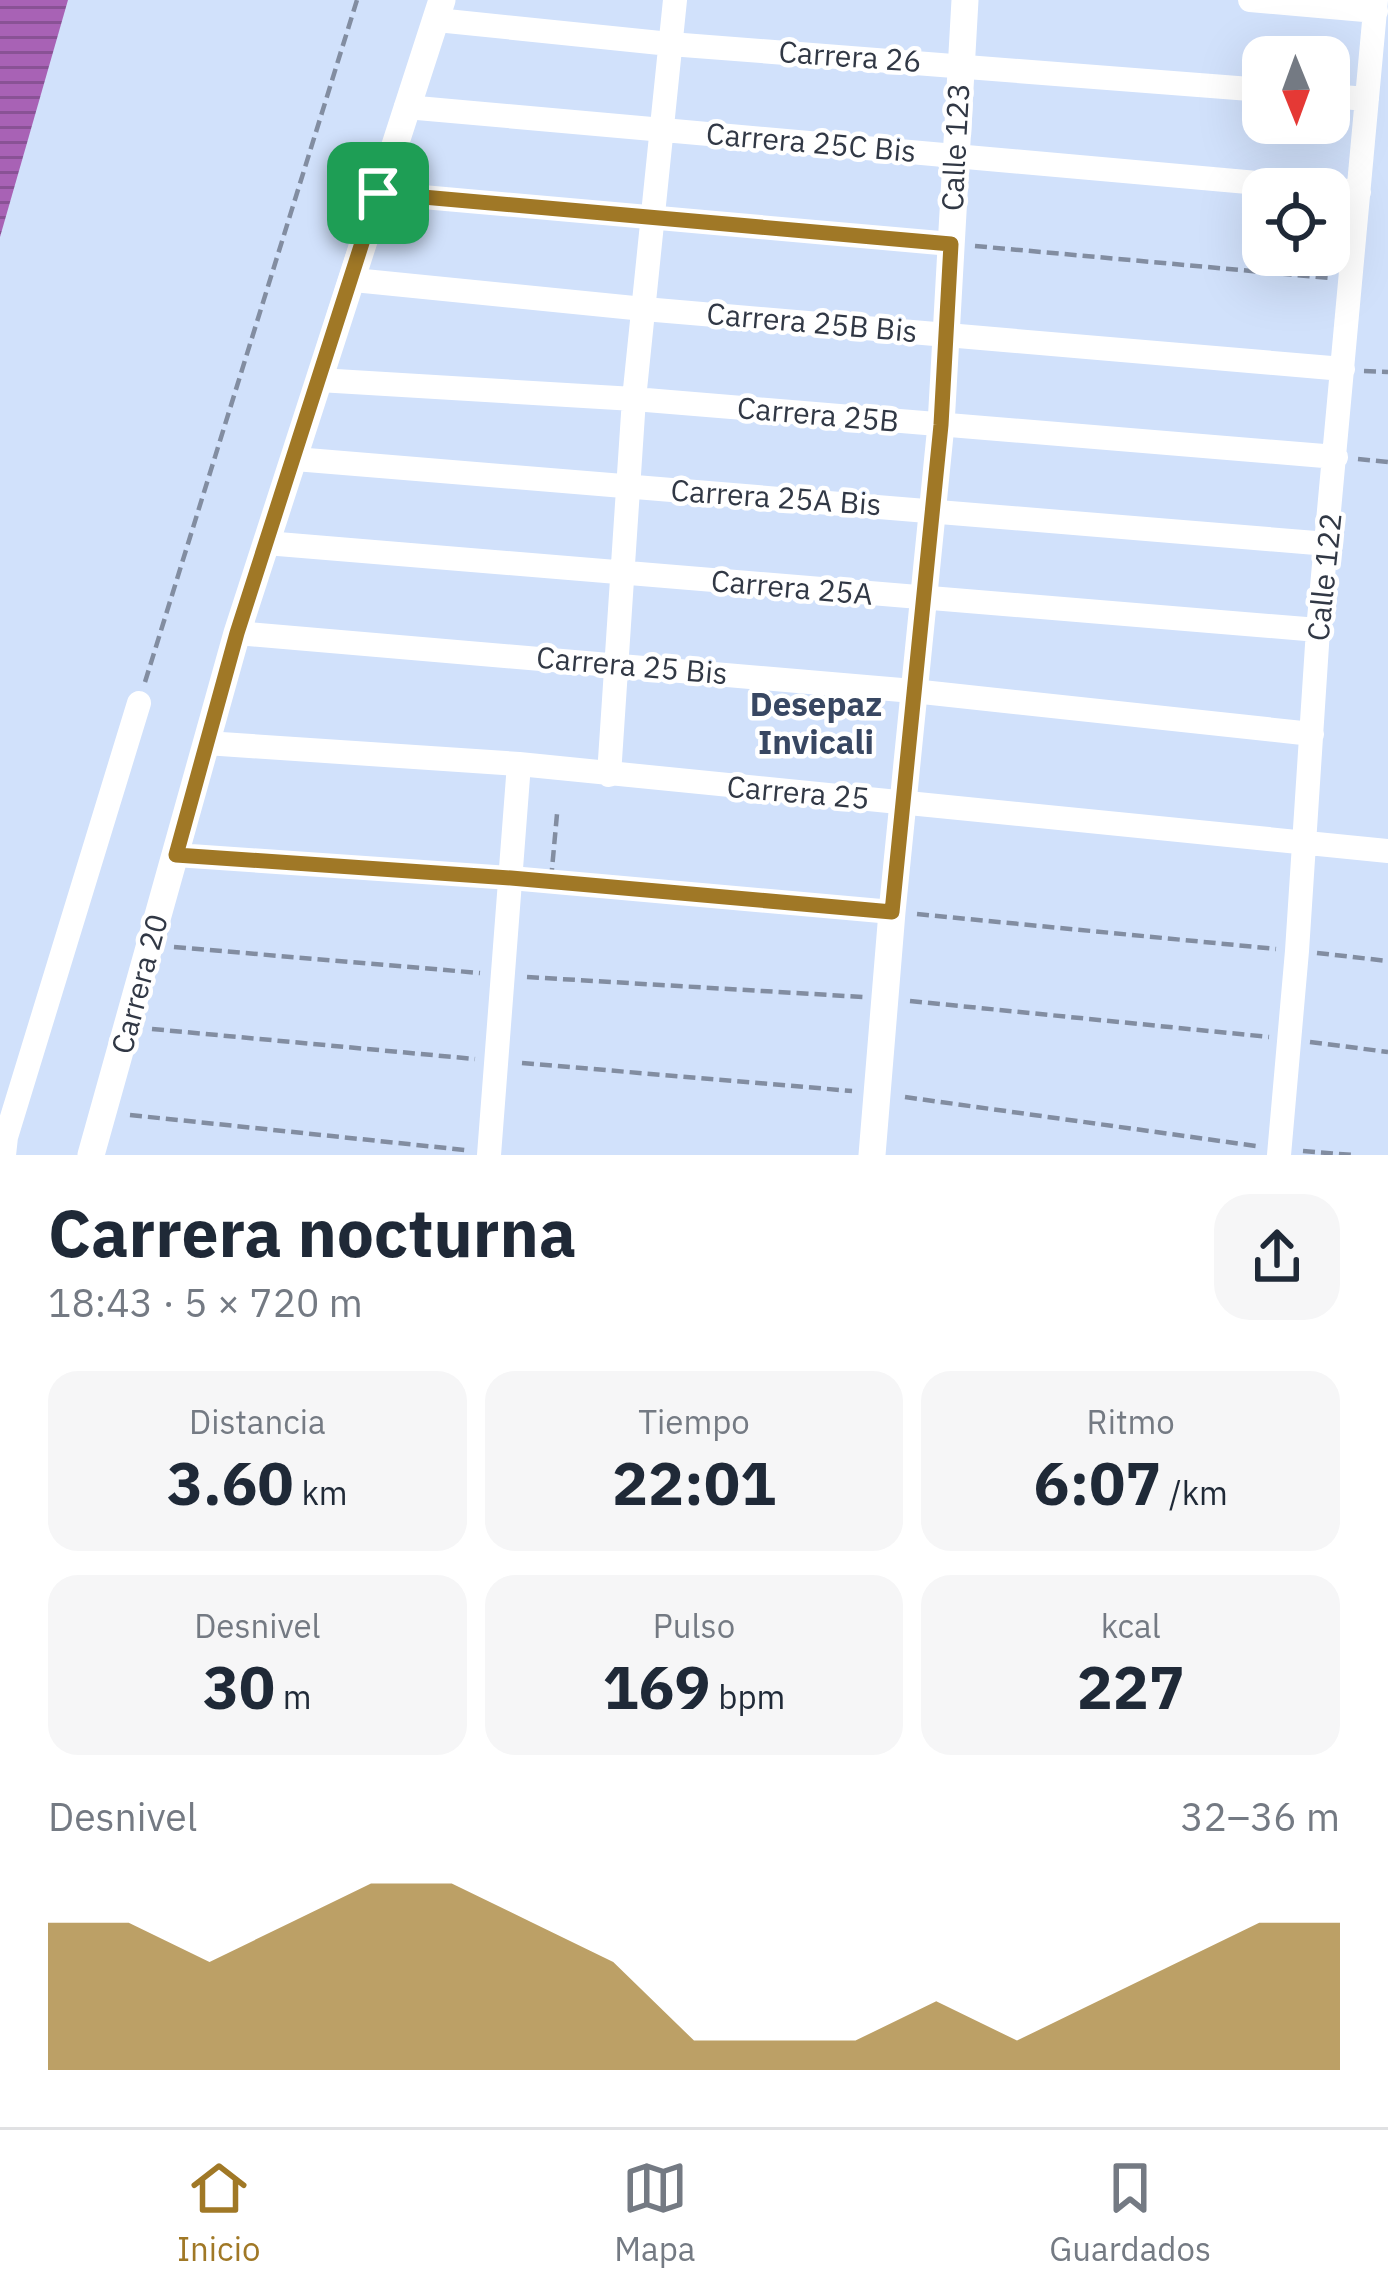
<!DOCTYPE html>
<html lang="es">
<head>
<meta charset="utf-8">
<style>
  body { margin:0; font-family:"IBM Plex Sans",sans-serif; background:#f6f6f7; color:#1f2937; height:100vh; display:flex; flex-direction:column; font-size:45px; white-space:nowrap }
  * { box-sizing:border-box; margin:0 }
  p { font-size:39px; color:#747a83 }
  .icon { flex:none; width:66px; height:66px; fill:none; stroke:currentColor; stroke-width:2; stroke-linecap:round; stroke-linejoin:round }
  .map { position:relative; height:1155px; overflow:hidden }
  .panel { display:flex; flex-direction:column; background:#fff; flex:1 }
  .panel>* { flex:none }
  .needle { width:78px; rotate:179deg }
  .tools { position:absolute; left:1242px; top:36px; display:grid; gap:24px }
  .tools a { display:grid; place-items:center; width:108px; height:108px; border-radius:24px; background:#fff; box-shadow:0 12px 48px #0002; font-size:60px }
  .pin { position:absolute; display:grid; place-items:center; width:102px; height:102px; color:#fff; margin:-51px; border-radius:24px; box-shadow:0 6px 18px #0006 }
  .round { display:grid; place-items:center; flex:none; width:126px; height:126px; border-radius:36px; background:#f6f6f7 }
  .summary { display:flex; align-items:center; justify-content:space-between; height:204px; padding:0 48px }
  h1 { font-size:66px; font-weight:700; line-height:90px }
  .metrics { display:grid; grid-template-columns:repeat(3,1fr); gap:18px; height:204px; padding:12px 48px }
  .metrics div { display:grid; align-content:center; border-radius:30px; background:#f6f6f7; text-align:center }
  .metrics b { font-size:60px; font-weight:700 }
  .metrics small { font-size:33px; font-weight:400 }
  .metrics p { font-size:33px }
  .chart { height:336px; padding:24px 48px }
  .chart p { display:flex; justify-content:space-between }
  .chart svg { width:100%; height:216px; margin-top:12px; fill:#a07826; opacity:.7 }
  .tabs { display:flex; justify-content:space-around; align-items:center; height:168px; border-top:3px solid #e0e1e3; background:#fff; font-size:33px; color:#747a83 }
  .tabs a { display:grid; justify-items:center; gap:6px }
  .tabs .current { color:#a07826 }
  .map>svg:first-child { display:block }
</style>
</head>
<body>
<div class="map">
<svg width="1388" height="1155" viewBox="0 0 1388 1155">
  <defs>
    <pattern id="water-rules" width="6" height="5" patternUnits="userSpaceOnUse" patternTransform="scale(3)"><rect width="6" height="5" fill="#a862b5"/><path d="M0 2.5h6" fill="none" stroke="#895295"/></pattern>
  </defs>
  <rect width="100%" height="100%" fill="#d1e1fb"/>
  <path fill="url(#water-rules)" d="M0,0H68L0,237Z"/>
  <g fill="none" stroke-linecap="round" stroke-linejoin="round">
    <path stroke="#828da1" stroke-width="4.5" stroke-dasharray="12 6" stroke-linecap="butt" d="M408,195L629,215
      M677,219L928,242
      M975,246L1329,278
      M1364,371L1388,372
      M1358,459L1388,462
      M145,682L357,0
      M200,857L488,876
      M535,880L870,910
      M551,880L557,814
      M917,914L1276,949
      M174,947L480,973
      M1317,953L1388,961
      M527,977L863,997
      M910,1001L1269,1037
      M152,1029L475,1059
      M1310,1042L1388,1052
      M522,1063L852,1091
      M905,1097L1256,1146
      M130,1115L465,1150
      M1303,1151L1353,1155"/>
    <path stroke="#fff" stroke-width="24" d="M1250,0L1376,11
      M437,20L670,44L1263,90
      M1329,96L1367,99
      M406,107L1359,192
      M354,280L644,309L1343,369
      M319,380L634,399L1336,457
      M295,459L1328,544
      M266,543L1318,630
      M237,633L913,691L1312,734
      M206,743L519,764L1388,851
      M609,775L634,399L675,0
      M4,1155L6,1137L139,703
      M489,1155L519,764
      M1279,1155L1297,951L1318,630L1376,0"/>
    <path stroke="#fff" stroke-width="27" d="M91,1155L237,633L442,0
      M872,1155L892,912L941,425L965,0"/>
  </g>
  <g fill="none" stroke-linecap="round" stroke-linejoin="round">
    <g stroke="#fff" stroke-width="24">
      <path id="route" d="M378,193L951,244L941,425L892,912L511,878L176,855L237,633Z"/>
    </g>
    <use href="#route" stroke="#a07826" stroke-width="15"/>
  </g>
  <g text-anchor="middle" stroke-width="9" stroke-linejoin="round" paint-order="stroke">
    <g font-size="30" fill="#313845" stroke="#fff">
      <text transform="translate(850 57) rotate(4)" y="10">Carrera 26</text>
      <text transform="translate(811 143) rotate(5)" y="10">Carrera 25C Bis</text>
      <text transform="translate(956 147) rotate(-87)" y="10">Calle 123</text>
      <text transform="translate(812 323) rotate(5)" y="10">Carrera 25B Bis</text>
      <text transform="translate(818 415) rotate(5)" y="10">Carrera 25B</text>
      <text transform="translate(776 498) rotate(4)" y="10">Carrera 25A Bis</text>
      <text transform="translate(1325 577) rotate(-84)" y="10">Calle 122</text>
      <text transform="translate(792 588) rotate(5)" y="10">Carrera 25A</text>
      <text transform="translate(632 666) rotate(5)" y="10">Carrera 25 Bis</text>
      <text transform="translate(798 793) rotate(5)" y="10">Carrera 25</text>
      <text transform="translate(140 984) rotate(-75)" y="10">Carrera 20</text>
    </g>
    <g font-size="33" font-weight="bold" fill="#384762" stroke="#fff">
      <text x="816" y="716">Desepaz<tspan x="816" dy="38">Invicali</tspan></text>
    </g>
  </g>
</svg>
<div class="tools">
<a><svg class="needle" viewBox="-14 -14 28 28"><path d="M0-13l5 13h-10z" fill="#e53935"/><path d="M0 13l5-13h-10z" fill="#747a83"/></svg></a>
<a><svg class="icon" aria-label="locate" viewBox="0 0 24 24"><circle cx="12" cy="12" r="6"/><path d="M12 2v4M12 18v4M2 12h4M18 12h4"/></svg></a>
</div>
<div class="pin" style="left:378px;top:193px;background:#1e9e55"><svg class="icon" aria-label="arrive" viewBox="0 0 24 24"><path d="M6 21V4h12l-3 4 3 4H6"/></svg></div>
</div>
<section class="panel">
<div class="summary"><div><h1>Carrera nocturna</h1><p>18:43 · 5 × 720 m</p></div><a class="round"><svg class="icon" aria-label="share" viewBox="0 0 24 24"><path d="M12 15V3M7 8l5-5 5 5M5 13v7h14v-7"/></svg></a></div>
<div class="metrics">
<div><p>Distancia</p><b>3.60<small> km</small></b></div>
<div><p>Tiempo</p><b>22:01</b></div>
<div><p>Ritmo</p><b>6:07<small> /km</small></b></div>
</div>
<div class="metrics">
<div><p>Desnivel</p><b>30<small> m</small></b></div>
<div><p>Pulso</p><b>169<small> bpm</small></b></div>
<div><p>kcal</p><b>227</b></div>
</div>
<div class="chart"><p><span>Desnivel</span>32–36 m</p>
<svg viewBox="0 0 160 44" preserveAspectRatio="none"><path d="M0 44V14L10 14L20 22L30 14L40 6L50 6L60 14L70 22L80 38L90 38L100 38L110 30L120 38L130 30L140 22L150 14L160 14V44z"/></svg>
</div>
</section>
<nav class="tabs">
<a class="current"><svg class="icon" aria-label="home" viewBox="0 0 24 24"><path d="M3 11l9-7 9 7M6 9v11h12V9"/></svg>Inicio</a>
<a><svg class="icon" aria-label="map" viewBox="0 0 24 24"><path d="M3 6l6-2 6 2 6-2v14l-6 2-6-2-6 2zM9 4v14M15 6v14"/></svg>Mapa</a>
<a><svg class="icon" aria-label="saved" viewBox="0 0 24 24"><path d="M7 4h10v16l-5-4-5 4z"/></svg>Guardados</a>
</nav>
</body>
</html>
